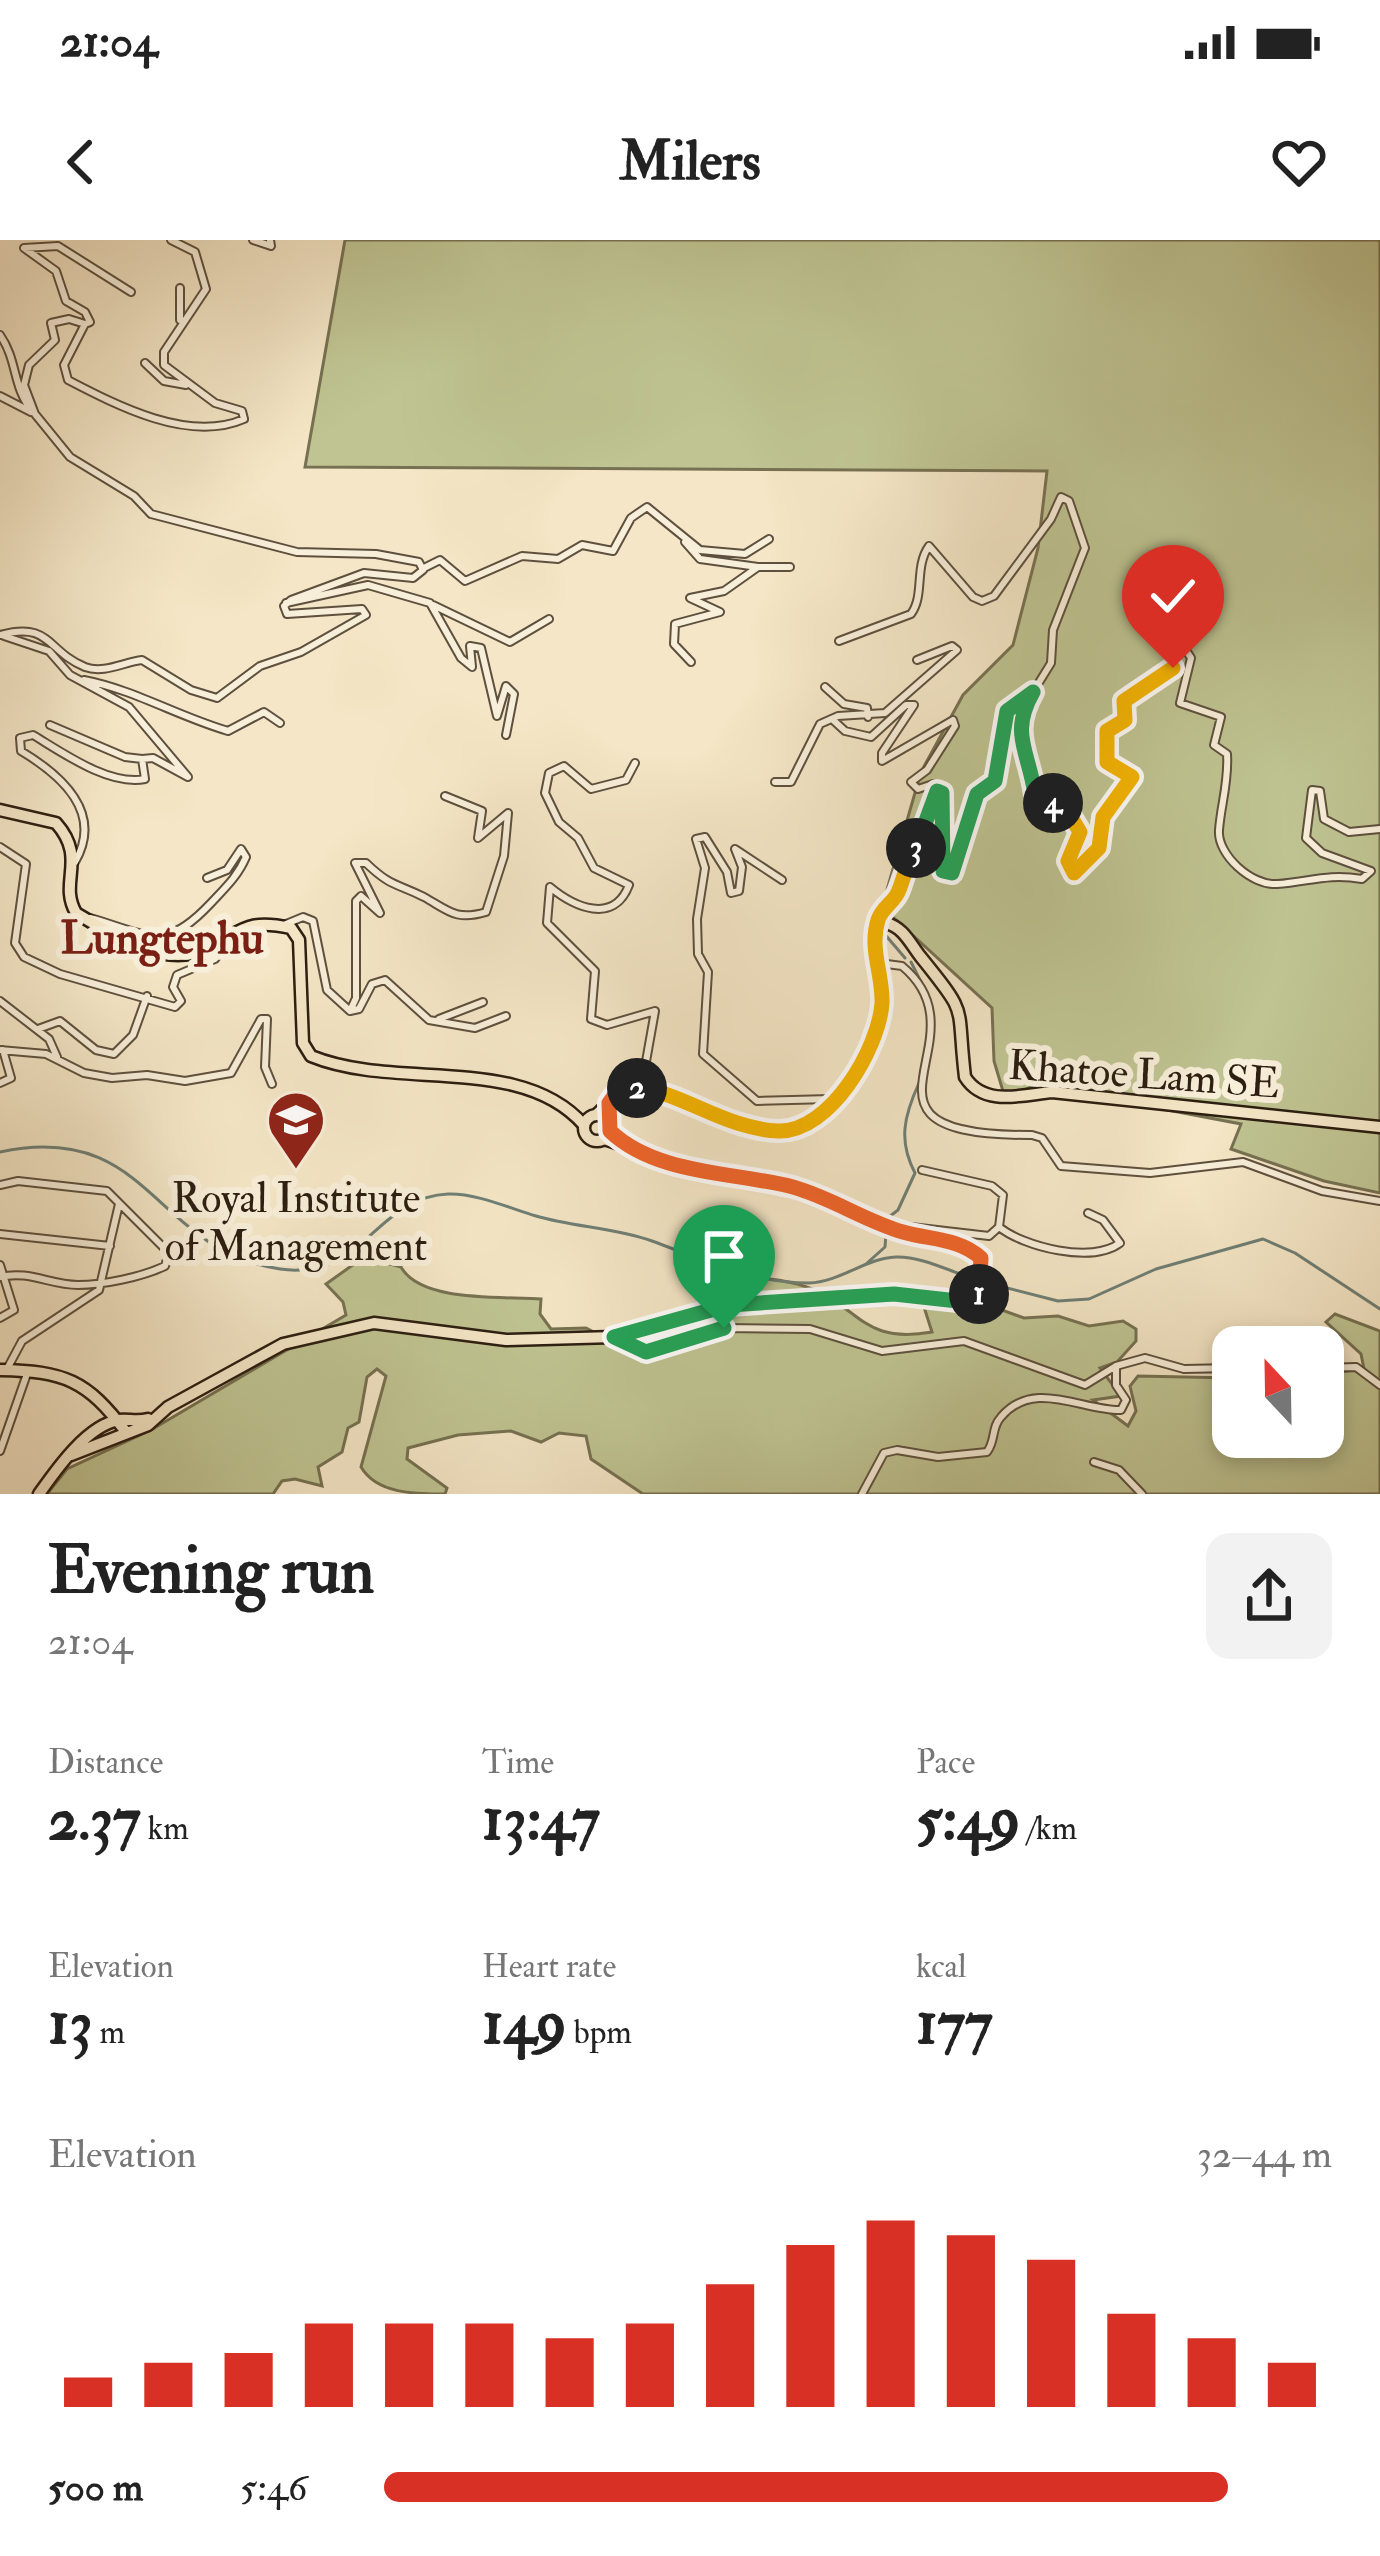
<!DOCTYPE html>
<html lang="en">
<head>
<meta charset="utf-8">
<style>
  body { margin:0; font-family:"IM FELL Double Pica",serif; background:#f2f2f2; color:#222; height:100vh; display:flex; flex-direction:column; font-size:45px; white-space:nowrap }
  * { box-sizing:border-box; margin:0 }
  p { font-size:39px; color:#767676 }
  .icon { flex:none; width:66px; height:66px; fill:none; stroke:currentColor; stroke-width:2; stroke-linecap:round; stroke-linejoin:round }
  .map { position:relative; height:1254px; overflow:hidden }
  .drawer { display:flex; flex-direction:column; background:#fff; flex:1 }
  .drawer>* { flex:none }
  .needle { width:78px; rotate:338deg }
  .buttons { position:absolute; left:1212px; top:1086px; display:grid; gap:24px }
  .buttons a { display:grid; place-items:center; width:132px; height:132px; border-radius:24px; background:#fff; box-shadow:0 6px 18px #0003; font-size:60px }
  .pin { position:absolute; display:grid; place-items:center; width:102px; height:102px; color:#fff; margin:-123px -51px; border-radius:50% 50% 50% 0; rotate:-45deg; box-shadow:0 0 12px #0007 }
  .pin .icon { rotate:45deg }
  .km { position:absolute; width:60px; height:60px; margin:-30px; border-radius:50%; background:#222; color:#fff; font-size:33px; line-height:60px; text-align:center }
  .round { display:grid; place-items:center; flex:none; width:126px; height:126px; border-radius:24px; background:#f2f2f2 }
  .overview { display:flex; align-items:center; justify-content:space-between; height:204px; padding:0 48px }
  h1 { font-size:66px; font-weight:700; line-height:90px }
  .metrics { display:grid; grid-template-columns:repeat(3,1fr); gap:18px; height:204px; padding:12px 48px }
  .metrics div { display:grid; align-content:center }
  .metrics b { font-size:60px; font-weight:700 }
  .metrics small { font-size:33px; font-weight:400 }
  .metrics p { font-size:33px }
  .chart { height:336px; padding:24px 48px }
  .chart p { display:flex; justify-content:space-between }
  .chart svg { width:100%; height:216px; margin-top:12px; stroke:#d93025; stroke-width:6 }
  ul { padding:0 48px; list-style:none; font-size:39px }
  li { display:grid; grid-template-columns:192px 144px 1fr; align-items:center; height:90px }
  li i { height:30px; border-radius:15px; background:#d93025 }
  .status { display:flex; justify-content:space-between; align-items:center; height:84px; padding:0 60px; background:#fff; direction:ltr }
  .status svg { height:33px; fill:currentColor }
  header { display:flex; justify-content:space-between; align-items:center; height:156px; padding:0 48px; background:#fff; font-size:54px; font-weight:700 }
  .map>svg:first-child { display:block }
</style>
</head>
<body>
<div class="status"><b>21:04</b><svg viewBox="0 0 49 12"><path d="M0 12V9h3v3zM5 12V6h3v6zM10 12V3h3v9zM15 12V0h3v12zM26 1h20v11H26zM47 4h2v5h-2z"/></svg></div>
<header><svg class="icon" aria-label="back" viewBox="0 0 24 24"><path d="M15 5l-7 7 7 7"/></svg>Milers<svg class="icon" aria-label="heart" viewBox="0 0 24 24"><path d="M12 20l-8-8c-3-5 5-10 8-4 3-6 11-1 8 4z"/></svg></header>
<div class="map">
<svg width="1380" height="1254" viewBox="0 0 1380 1254">
  <rect width="100%" height="100%" fill="#f4e6c6"/>
  <filter id="stains"><feTurbulence type="fractalNoise" baseFrequency=".00167" numOctaves="4"/><feColorMatrix values="0 0 0 0 .2 0 0 0 0 .09 0 0 0 0 .02 0 0 0 .5 -.17"/></filter>
  <radialGradient id="worn" r=".72"><stop offset=".6" stop-color="#630" stop-opacity="0"/><stop offset="1" stop-color="#630" stop-opacity=".3"/></radialGradient>
  <path fill="#bfc492" stroke="#767152" stroke-width="3" d="M345,0H1380V953L1324,941L1231,909L1241,884L1036,845L1005,858L994,821L992,768L882,667L921,532L963,455L1013,405L1038,308L1047,231L305,227Z
    M364,1017L401,1027C421,1063 504,1056 541,1059L540,1074L551,1089L586,1088L634,1113L641,1096L703,1076L727,1034C754,1038 786,1038 812,1049C861,1069 863,1104 932,1092L924,1067L991,1066L1024,1078L1058,1076L1089,1086L1123,1081L1136,1089V1101L1117,1122L1100,1128L1121,1156L1093,1160L1128,1186L1136,1171L1130,1146L1138,1136L1233,1138V1197H1323V1134L1364,1129L1361,1114L1326,1082L1335,1074L1380,1091V1254H643L591,1219L586,1196L559,1193L541,1202L511,1191L458,1195L408,1208L407,1219L447,1248L445,1254C415,1254 377,1254 361,1227L386,1136L377,1129L367,1137L359,1182L348,1188L342,1212L318,1227L322,1246L295,1239L282,1241L273,1254H47L67,1229L151,1190L346,1075L343,1062L326,1044Z"/>
  <g fill="none" stroke-linecap="round" stroke-linejoin="round">
    <path stroke="#6f7f75" stroke-width="3" d="M882,691L905,718
      M911,722L926,752
      M0,912C151,880 152,1010 280,1029C363,1041 376,957 448,954C476,953 509,968 536,976C574,987 615,988 652,1001C704,1020 752,1043 809,1043C840,1042 866,1018 896,1017C921,1016 951,1032 975,1039
      M885,980L898,970L915,933C898,901 904,876 919,843
      M866,1024L885,1007L886,993
      M984,1042L1058,1061L1089,1059L1156,1029L1263,999L1295,1013L1380,1069"/>
    <g stroke="#5e503e" stroke-width="10">
      <path id="minor" d="M253,0L271,6L270,0
        M180,80V48
        M85,84L90,82L85,72L66,61L56,31L24,8L58,6L131,52
        M0,95C18,121 12,146 32,171
        M145,123L164,141L186,145
        M0,156L31,172
        M685,302L700,319L758,327L724,351L690,358L720,372L675,384L674,404L691,422
        M758,327H790
        M424,328L440,320L465,341L522,316L558,319L582,305L613,311L631,278L647,267L700,310L745,314L769,299
        M286,363L368,345L430,363L461,418L472,427L470,406L481,408L497,476L506,446L514,454L506,495
        M433,365L510,402L549,379
        M0,395C51,381 46,411 85,427C104,434 124,422 142,420L191,450L217,458L260,426L301,412L366,375L362,369L287,374L284,366L291,360L364,333L413,338L423,330L419,322L376,314L297,312L151,274L134,256L70,217L35,174L24,145L29,125L55,100L51,83L69,79L85,84L64,125L68,140C118,166 189,203 244,179L242,171L215,163L164,125V112L206,49L195,12L171,0
        M4,396L49,411L70,435L129,467L188,537L153,518L142,519L145,539C109,546 63,513 33,495L20,498L21,511C61,535 104,572 75,622
        M839,401L911,374C925,355 914,327 929,306L973,357L982,361L994,356L1051,279L1061,257L1069,261L1085,308L1053,390L1051,423L1019,475L1035,555L1065,567L1080,592L1067,628L1074,633L1099,608L1103,577L1132,537L1107,522V491L1125,480V461L1173,428L1171,403L1176,395L1191,418L1180,463L1221,477L1214,505L1227,514C1229,541 1221,564 1219,590C1217,615 1252,646 1277,644C1309,642 1327,633 1362,639L1371,631L1322,613L1306,598L1312,550L1320,551L1324,579L1349,592L1380,589
        M84,440C135,450 177,476 228,491L264,472L280,483
        M825,447L844,464L867,468L868,477
        M832,479L845,491L871,497L906,465H914L882,513V521L953,480L955,486L927,530L911,542L918,549L933,544L937,551
        M50,485L125,517L142,519
        M635,523L626,540L591,549L564,526L549,533L545,553L559,582L578,598L594,628L629,645C614,685 574,667 550,647L547,683L595,731L591,779L607,785L655,771L645,827L650,846
        M775,542H791L820,484L838,476L885,473L957,410L952,406L917,420
        M0,607L26,624L15,703L24,717L60,734L175,767L181,761L173,747L177,735L215,719L231,697
        M782,640L735,609L742,627L739,651L731,653L727,632L705,597L696,599L705,628L697,679L698,714L708,732L703,814L757,861L831,859
        M90,678C150,695 164,713 211,663C225,648 238,636 246,617L241,609L227,630L207,638
        M286,684L303,677L313,681L327,750L350,771L356,758V661L361,656L380,673L355,623H366C391,647 396,643 424,657C449,671 456,681 486,672L504,616L508,573L478,598L482,571L445,556
        M877,688L923,597L937,551L942,553L943,631L952,633L978,555L995,540L1007,471L1029,455
        M879,723L902,726C991,800 825,896 1032,895L1042,898L1061,926L1150,933L1243,922L1322,951L1380,961
        M0,761L49,799L57,817
        M350,771L359,769L372,744L385,740L429,780L475,788L506,776
        M439,779L483,762
        M38,789L60,781L96,810L114,814L133,795L147,756
        M0,810L46,814L84,833L112,838L147,835L185,841L231,833L261,779H267L265,827L272,844
        M0,843L11,838L3,810
        M922,930L992,946L1003,955L999,987
        M0,945L18,941L107,951L169,1013L165,1026C142,1037 103,1045 78,1045C50,1045 29,1030 0,1037
        M894,985L989,996L999,987C1024,1007 1092,1024 1120,1003L1103,980L1088,973
        M0,994L110,1006
        M0,1025L14,1070L0,1078
        M617,1099L645,1111L724,1088L810,1089L882,1111L964,1101L1085,1145L1116,1126L1145,1118L1184,1129L1233,1128
        M1323,1128L1356,1127L1380,1145
        M7,1129L22,1101L99,1050L119,964
        M0,1211L28,1131
        M1094,1222L1119,1230L1142,1254
        M862,1254L884,1213L897,1210L938,1217L987,1212C996,1200 991,1188 1001,1177C1034,1138 1082,1171 1121,1170L1126,1160L1116,1145V1126"/>
    </g>
    <g stroke="#2c1e11" stroke-width="15">
      <path id="primary" d="M0,570L56,583C88,619 58,642 76,673C111,694 164,729 205,709C243,692 244,678 291,688L299,700L303,803L311,816C396,851 521,813 584,885
        M597,874C612,861 620,847 643,848C670,850 701,876 729,883C802,904 837,876 864,810C870,795 879,782 881,767C884,742 873,718 875,693L886,683C903,687 910,703 920,716C970,778 956,761 965,837C984,867 1022,855 1052,852L1380,887
        M584 888a13 13 0 1 1 26 0a13 13 0 1 1-26 0Z
        M0,1130C64,1131 87,1140 126,1192
        M71,1215L148,1185L168,1167L283,1104L374,1083L506,1100L614,1097L729,1065L894,1054L953,1063L979,1059L981,1018L958,1005L903,992L792,947L708,934L604,899
        M39,1254C56,1230 87,1185 119,1180C129,1179 138,1182 148,1179"/>
    </g>
    <use href="#minor" stroke="#f8efda" stroke-width="6"/>
    <use href="#primary" stroke="#f4e6c6" stroke-width="10"/>
  </g>
  <g fill="none" stroke-linecap="round" stroke-linejoin="round">
    <g stroke="#fff" stroke-width="24">
      <path id="split-1" d="M724,1088L646,1112L614,1097L729,1065L894,1054L976,1063L979,1054"/>
    </g>
    <g stroke="#fff" stroke-width="24">
      <path id="split-2" d="M637,848L615,855L609,863L610,891C656,935 735,932 793,947C832,958 865,981 903,992C930,1000 959,998 981,1018L979,1054"/>
    </g>
    <g stroke="#fff" stroke-width="24">
      <path id="split-3" d="M637,848C680,851 725,889 778,891C830,893 879,808 882,763C883,734 869,709 878,680C882,667 895,662 899,650C905,634 907,623 916,608"/>
    </g>
    <g stroke="#fff" stroke-width="24">
      <path id="split-4" d="M916,608L937,551L942,553L943,631L952,633L977,554L995,541L1007,471L1033,452C1009,494 1029,511 1035,555L1053,563"/>
    </g>
    <g stroke="#fff" stroke-width="24">
      <path id="split-5" d="M1053,563L1065,567L1080,592L1068,621L1074,633L1099,608L1103,577L1132,537L1107,522V491L1125,480L1124,461L1173,428"/>
    </g>
    <use href="#split-1" stroke="#22a559" stroke-width="15"/>
    <use href="#split-2" stroke="#f0652b" stroke-width="15"/>
    <use href="#split-3" stroke="#f5b400" stroke-width="15"/>
    <use href="#split-4" stroke="#22a559" stroke-width="15"/>
    <use href="#split-5" stroke="#f5b400" stroke-width="15"/>
  </g>
  <defs>
    <g id="university-pin" transform="scale(3)"><path d="M0 17L-7.5 6A9.5 9.5 0 1 1 7.5 6Z" fill="#8f2418" stroke="#f8efda"/><path d="M0-5L7-2L0 1L-7-2ZM-4 1L0 2.5L4 1V4Q0 6-4 4Z" fill="#fff"/></g>
  </defs>
  <g fill-rule="evenodd">
    <use href="#university-pin" x="296" y="880"/>
  </g>
  <g text-anchor="middle" stroke-width="12" stroke-linejoin="round" paint-order="stroke">
    <g font-size="42" fill="#2c1e11" stroke="#f8efda">
      <text transform="translate(1144 833) rotate(4)" y="15">Khatoe Lam SE</text>
    </g>
    <g font-size="42" fill="#2c1e11" stroke="#f8efda">
      <text x="296" y="972">Royal Institute<tspan x="296" dy="48">of Management</tspan></text>
    </g>
    <g font-size="45" font-weight="bold" fill="#7a1f14" stroke="#f8efda">
      <text x="162" y="713">Lungtephu</text>
    </g>
  </g>
  <rect width="100%" height="100%" filter="url(#stains)"/>
  <rect width="100%" height="100%" fill="url(#worn)"/>
</svg>
<div class="buttons">
<a><svg class="needle" viewBox="-14 -14 28 28"><path d="M0-13l5 13h-10z" fill="#e53935"/><path d="M0 13l5-13h-10z" fill="#767676"/></svg></a>
</div>
<div class="pin" style="left:724px;top:1088px;background:#1e9e55"><svg class="icon" aria-label="arrive" viewBox="0 0 24 24"><path d="M6 21V4h12l-3 4 3 4H6"/></svg></div>
<div class="pin" style="left:1173px;top:428px;background:#d93025"><svg class="icon" aria-label="check" viewBox="0 0 24 24"><path d="M5 12l5 5 9-10"/></svg></div>
<b class="km" style="left:979px;top:1054px">1</b>
<b class="km" style="left:637px;top:848px">2</b>
<b class="km" style="left:916px;top:608px">3</b>
<b class="km" style="left:1053px;top:563px">4</b>
</div>
<section class="drawer">
<div class="overview"><div><h1>Evening run</h1><p>21:04</p></div><a class="round"><svg class="icon" aria-label="share" viewBox="0 0 24 24"><path d="M12 15V3M7 8l5-5 5 5M5 13v7h14v-7"/></svg></a></div>
<div class="metrics">
<div><p>Distance</p><b>2.37<small> km</small></b></div>
<div><p>Time</p><b>13:47</b></div>
<div><p>Pace</p><b>5:49<small> /km</small></b></div>
</div>
<div class="metrics">
<div><p>Elevation</p><b>13<small> m</small></b></div>
<div><p>Heart rate</p><b>149<small> bpm</small></b></div>
<div><p>kcal</p><b>177</b></div>
</div>
<div class="chart"><p><span>Elevation</span>32–44 m</p>
<svg viewBox="0 0 160 44" preserveAspectRatio="none"><path d="M5 44V38M15 44V35M25 44V33M35 44V27M45 44V27M55 44V27M65 44V30M75 44V27M85 44V19M95 44V11M105 44V6M115 44V9M125 44V14M135 44V25M145 44V30M155 44V35"/></svg>
</div>
<ul>
<li><b>500 m</b>5:46<i style="width:89%"></i></li>
</ul>
</section>
</body>
</html>
